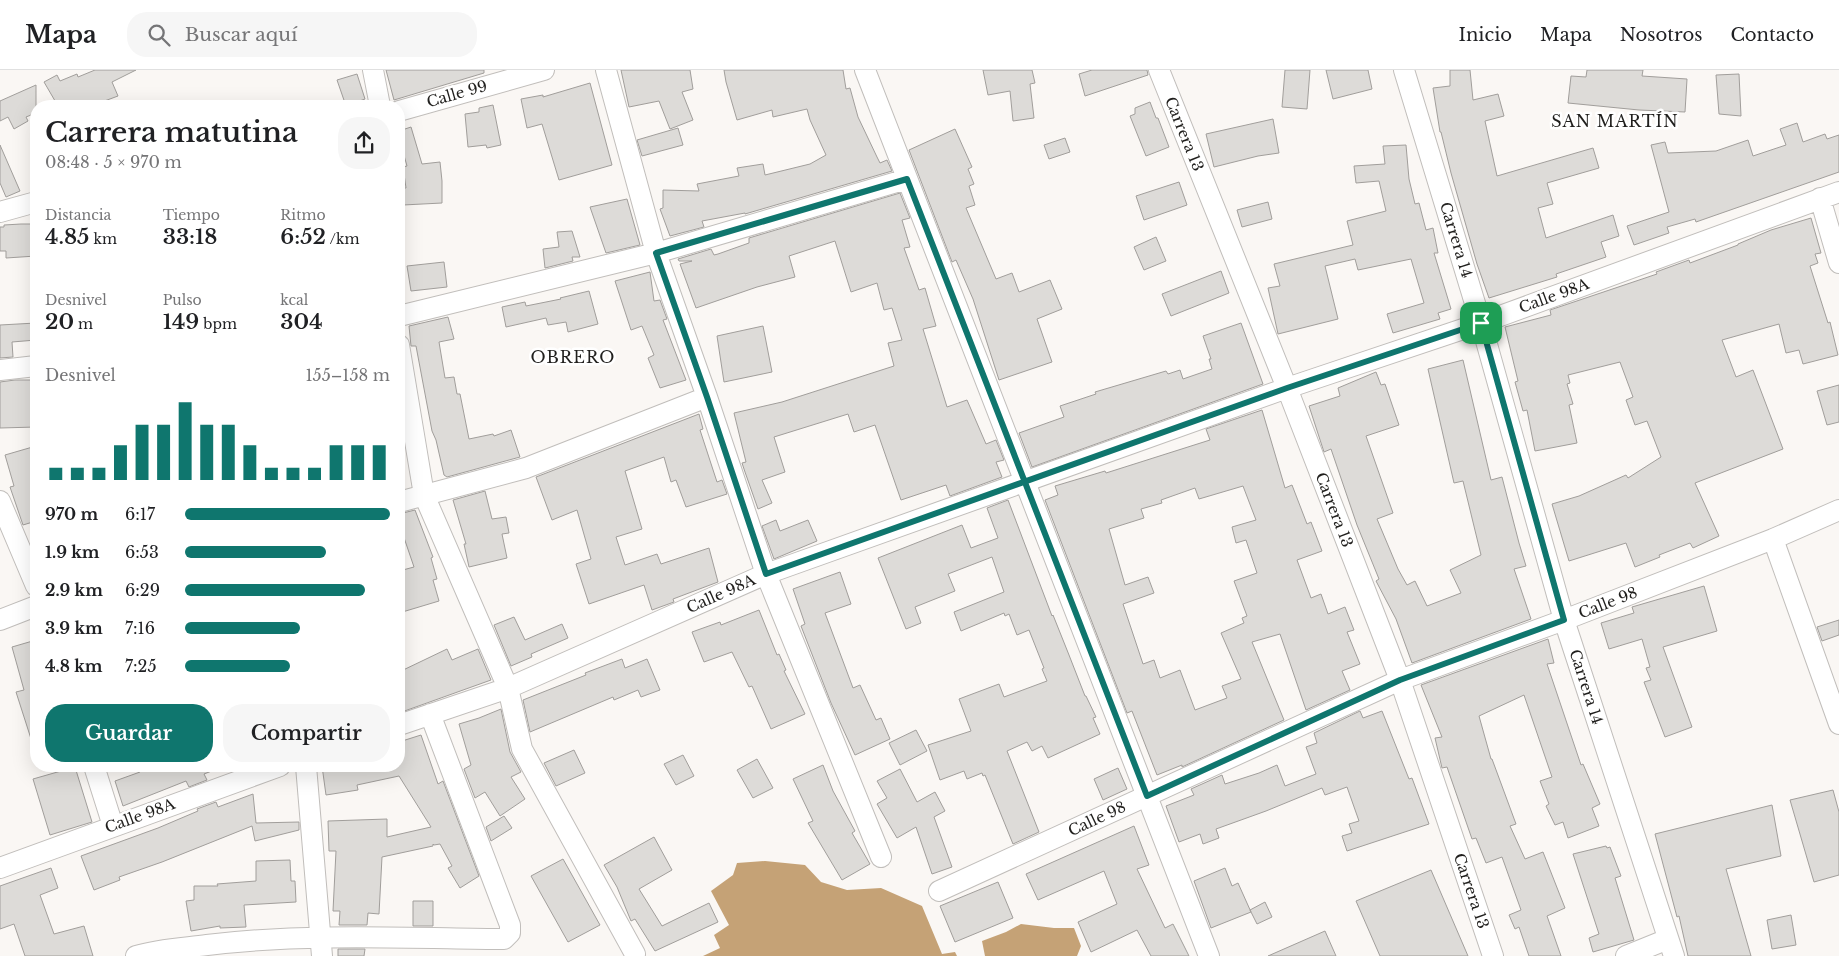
<!DOCTYPE html>
<html lang="es">
<head>
<meta charset="utf-8">
<style>
  body { margin:0; font-family:"Libre Baskerville",serif; background:#f6f6f6; color:#202124; height:100vh; display:flex; flex-direction:column; font-size:19px; white-space:nowrap }
  * { box-sizing:border-box; margin:0 }
  p { font-size:16px; color:#757577 }
  .icon { flex:none; width:28px; height:28px; fill:none; stroke:currentColor; stroke-width:2; stroke-linecap:round; stroke-linejoin:round }
  .map { position:relative; flex:1; overflow:hidden }
  .details { position:absolute; left:30px; top:30px; width:375px; height:672px; display:flex; flex-direction:column; background:#fff; border-radius:20px; box-shadow:0 5px 20px #0002 }
  .details>* { flex:none }
  .pin { position:absolute; display:grid; place-items:center; width:42px; height:42px; color:#fff; margin:-21px; border-radius:10px; box-shadow:0 2px 8px #0006 }
  .round { display:grid; place-items:center; flex:none; width:52px; height:52px; border-radius:20px; background:#f6f6f6 }
  .summary { display:flex; align-items:center; justify-content:space-between; height:85px; padding:0 15px }
  h1 { font-size:28px; font-weight:600; line-height:38px }
  .stats { display:grid; grid-template-columns:repeat(3,1fr); gap:8px; height:85px; padding:5px 15px }
  .stats div { display:grid; align-content:center }
  .stats b { font-size:21px; font-weight:600 }
  .stats small { font-size:14px; font-weight:400 }
  .stats p { font-size:14px }
  .chart { height:140px; padding:10px 15px }
  .chart p { display:flex; justify-content:space-between }
  .chart svg { width:100%; height:90px; margin-top:5px; stroke:#0f766e; stroke-width:6 }
  .cta { display:flex; gap:10px; margin-top:auto; padding:10px 15px }
  .cta a { flex:1; height:58px; border-radius:20px; background:#0f766e; color:#fff; font-size:20px; font-weight:600; line-height:58px; text-align:center }
  .cta a+a { background:#f6f6f6; color:#202124 }
  ul { padding:0 15px; list-style:none; font-size:16px }
  li { display:grid; grid-template-columns:80px 60px 1fr; align-items:center; height:38px }
  li i { height:12px; border-radius:6px; background:#0f766e }
  header { display:flex; align-items:center; gap:30px; box-sizing:border-box; height:70px; padding:0 25px; background:#fff; border-bottom:1px solid #e0e0e0 }
  header strong { font-size:24px }
  nav { display:flex; gap:28px; margin-inline-start:auto; font-size:18px }
  .search { width:350px; height:45px; background:#f6f6f6; display:flex; align-items:center; gap:12px; box-sizing:border-box; padding:0 18px; border-radius:20px; color:#757577; font-size:19px }
  .map>svg:first-child { display:block }
</style>
</head>
<body>
<header>
<strong>Mapa</strong>
<div class="search"><svg class="icon" aria-label="search" viewBox="0 0 24 24"><circle cx="10" cy="10" r="6"/><path d="M15 15l6 6"/></svg>Buscar aquí</div>
<nav><a>Inicio</a><a>Mapa</a><a>Nosotros</a><a>Contacto</a></nav>
</header>
<div class="map">
<svg width="1839" height="886" viewBox="0 0 1839 886">
  <rect width="100%" height="100%" fill="#faf7f4"/>
  <path fill="#c5a276" d="M765,791L805,795L821,812L847,820L881,818L922,836L942,884L955,882L957,886H703L720,878L714,865L729,855L711,821L733,805L737,793Z
    M1021,854L1054,858H1074L1081,876L1077,886H985L982,871L1006,862Z"/>
  <path fill="#dddbd8" stroke="#a19e9b" fill-rule="evenodd" d="M95,0H136L112,12L118,26L91,36H58L44,12L57,5L60,11L77,4L78,7Z
    M386,0H484V3L394,30Z
    M621,0H690L693,19L682,22L693,50L670,59L659,31L629,37Z
    M724,0H843L846,19L850,18L858,47L877,87L880,93L887,90L892,101L745,144V143L702,151L704,157L670,166L660,139L663,138V120L699,121L697,114L739,106L737,98L763,94L765,105L810,94L826,85L810,50L807,39L773,47L772,40L737,50L726,12Z
    M983,0H1032L1035,13L1030,14L1034,48L1013,51L1010,21L988,25Z
    M1092,0H1147L1148,5L1085,26L1079,4Z
    M1285,0H1310L1307,39L1282,37Z
    M1326,0H1368L1372,19L1333,29Z
    M1450,0H1470L1473,30L1498,24L1504,46L1485,51L1497,106L1593,78L1599,98L1547,113L1553,134L1538,138L1546,168L1613,145L1619,166L1601,172L1606,187L1556,204L1557,207L1489,228L1477,194L1451,103L1441,62H1440L1433,18L1450,16Z
    M1587,0H1643L1642,6L1687,9L1685,42L1639,40L1568,33L1571,6L1586,7Z
    M357,4L365,29L346,36L337,10Z
    M1739,4L1741,46L1719,44L1716,5Z
    M590,13L612,95L559,110L542,54L527,58L521,29L543,25V27Z
    M36,15V43L26,47L28,51L14,59L8,47L0,51V31Z
    M1150,32L1156,48H1158L1169,77L1146,86L1130,46L1135,44V38Z
    M493,35L501,75L487,78L486,75L468,77L465,44L479,42V38Z
    M1273,49L1279,83L1258,86L1214,97L1206,64Z
    M1797,53L1803,72L1825,64L1827,69L1839,65V102L1696,152L1695,149L1667,157L1669,163L1634,175L1627,156L1669,142L1651,75L1665,72L1668,83L1716,81L1748,70L1753,86L1786,75L1780,59Z
    M411,57L422,94L440,92L442,111V133L403,135V118H406L403,97L407,96L399,68V61Z
    M678,58L683,75L642,86L637,70Z
    M955,59L972,97L968,99L974,114L969,116L975,135L966,138L996,209L1012,203L1019,222L1050,210L1062,239L1037,249L1052,292L999,310L973,229L956,190L952,192L909,80Z
    M1065,68L1070,82L1049,89L1044,75Z
    M0,75L20,121L6,127L0,113Z
    M1406,75L1409,109L1415,134L1419,133L1426,160L1433,158L1438,183H1434L1451,239L1438,243L1440,249L1393,263L1387,244L1424,233L1411,189L1358,200L1355,189L1325,196L1338,249L1278,264L1268,218L1280,216L1274,194L1353,175L1347,151L1386,141L1379,111L1356,113L1354,96L1385,94L1383,76Z
    M1179,112L1187,135L1144,150L1136,126Z
    M900,123L910,148L902,150L910,177L904,178L919,220L925,218L936,256L923,259L947,337L967,330L986,374L996,370L1004,390L996,392L1002,407L950,426L946,415L901,430L875,355L854,362L848,344L774,367L785,402L762,410L772,433L758,439L745,402L742,393L746,392L734,343L782,332L894,296L888,273L902,270L892,238L884,240L877,213L851,222L835,171L789,186L795,207L757,217L696,238L680,194L692,191H679L678,189L711,179L714,185L718,184L749,173V168Z
    M627,129L640,175L606,183L590,137Z
    M1268,132L1272,149L1242,157L1237,140Z
    M1811,148L1821,183L1815,184L1818,193L1810,196L1828,253L1830,252L1838,285L1803,294L1799,280L1786,283L1779,254L1722,270L1736,307L1753,300L1783,379L1695,413L1719,466L1693,478L1690,473L1659,485L1660,487L1635,497L1626,473L1569,491L1552,434L1579,426L1626,405L1628,408L1661,387L1647,351L1635,355L1626,330L1633,327L1620,292L1568,305L1570,313L1567,314L1573,334L1569,335L1577,373L1535,381L1527,340L1523,341L1515,312L1518,311L1505,257L1551,245L1550,240L1657,204L1656,202L1689,190L1690,193L1738,175V174L1771,160Z
    M21,154H36V186L6,188V181H0V157H4V155Z
    M572,161L580,187H572L573,191L545,198L543,179L559,177L557,162Z
    M1156,167L1166,191L1144,200L1134,177Z
    M444,192L447,217L411,221L407,196Z
    M1221,201L1229,223L1171,246L1162,224Z
    M650,202L654,231L660,230L667,249L663,250L686,310L660,318L648,288L654,285L642,256L631,260L615,211Z
    M589,221L598,254L568,262L566,252L548,255L546,248L506,257L502,237L525,232L526,236L561,229L560,228Z
    M448,247L454,269L439,272L445,308L454,307L457,324H460L469,369L493,364L494,366L511,360L520,387L447,407L444,405L436,370L432,361L416,276H411L409,256Z
    M36,253V270L12,272L13,287L0,288V255Z
    M1241,253L1263,314L1032,397L1019,363L1064,347L1060,336L1096,324L1095,322L1166,301L1168,304L1180,300L1183,309L1212,299L1209,289H1211L1203,266Z
    M763,256L772,302L724,312L717,266Z
    M1463,290L1491,410L1502,407L1519,473L1526,496L1514,499L1531,549L1412,593L1396,549L1376,511L1379,509L1357,455L1331,379L1324,382L1309,336L1340,326L1338,318L1376,302L1381,315L1385,314L1399,355L1366,366L1393,443L1377,449L1398,499L1407,515L1415,511L1427,536L1461,523L1450,500L1481,485L1463,411L1454,413L1428,299Z
    M15,310H36V357L0,358V312Z
    M1839,315V352L1827,355L1817,321Z
    M1262,340L1285,418L1292,415L1307,454L1311,452L1322,481L1297,490L1311,528L1321,524L1328,544L1345,537L1354,560L1347,562L1360,594L1342,601L1350,620L1306,640L1280,564L1252,572L1284,650L1182,697V695L1157,705L1132,641L1127,643L1045,430L1058,425L1055,416L1105,401L1106,403L1210,370L1206,359ZM1243,416L1256,450L1232,457L1236,473L1246,470L1257,503L1234,511L1247,546L1242,548L1244,553L1221,563L1241,609L1222,616L1227,628L1195,640L1180,600L1160,608L1154,590L1143,594L1123,534L1154,523L1148,507L1125,515L1109,459L1144,448L1141,439L1162,433L1161,430L1195,418L1199,429Z
    M699,344L703,359L700,360L717,412L722,410L727,424L686,437L676,410L671,412L664,387L625,401L642,459L616,467L625,495L657,484L661,494L709,478L718,512L673,529L674,532L652,540L644,515L589,534L576,494L591,489L577,440L552,450L536,407Z
    M36,376V451L23,455L10,417L14,416L5,385Z
    M485,421L492,449L506,447L509,463L502,464L507,488L469,497L464,474H466L453,430Z
    M1008,430L1052,546L1053,545L1069,585L1085,626H1086L1096,647L1093,648L1100,664L1048,688L1042,676L1032,681L1027,672L1007,681L1039,762L1013,774L985,705L983,706L982,703L967,709L964,701L940,710L928,675L971,661L959,629L999,614L1004,627L1047,611L1042,599L1044,598L1029,560L1017,565L1009,544L1005,546L1004,543L961,561L954,542L1004,522L992,487L948,504L955,521L915,537L921,553L906,559L878,488L962,455L971,478L998,468L987,438Z
    M415,440L433,487L431,488L437,509L433,510L439,531L399,543V527L404,526L399,508V501L414,497L399,453V444Z
    M776,450L780,461L808,450L817,471L774,489L762,456Z
    M840,502L851,534L825,543L853,618L860,615L876,650L881,648L890,669L855,685L831,633L801,556L805,554L793,519Z
    M1704,516L1717,561L1663,577L1692,657L1665,667L1644,612L1651,610L1646,598L1650,597L1642,569L1609,579L1601,553L1634,543L1632,537Z
    M759,540L777,585L779,584L786,600L784,601L805,644L771,659L752,616L749,617L732,582L704,592L692,562L720,552L721,555Z
    M514,547L525,570L562,554L568,568L531,584L532,587L511,596L494,555Z
    M1839,550V565L1822,571L1817,557Z
    M1548,569L1554,593L1547,594L1581,695L1583,694L1600,734L1592,738L1599,756L1568,768L1563,752L1555,755L1546,736L1549,734L1540,711L1552,707L1524,625L1479,646L1491,689H1492L1516,754L1510,756L1525,789L1543,782L1565,838L1547,846L1561,886H1529L1519,857L1515,859L1509,845L1521,840L1502,787L1486,793L1476,768L1472,769L1447,697L1442,698L1435,668L1442,667L1421,615Z
    M36,570V675H33L16,622L24,620L12,577Z
    M447,579L452,590L478,579L491,610L399,643V602Z
    M622,589L625,598L647,589L660,620L641,627L638,620L614,630L613,627L530,662L523,630L586,605L585,603Z
    M501,639L510,682L521,702L511,707L525,729L500,746L485,722L475,728L464,699L471,695L459,654L479,648Z
    M1360,641L1363,648L1382,641L1409,709L1412,708L1429,754L1347,781L1342,766L1352,763L1349,754L1359,751L1347,717L1325,725L1322,718L1266,741L1216,759L1219,768L1203,774L1200,764L1179,772L1166,736L1194,725L1191,719L1222,705L1225,714L1259,703L1277,695L1285,716L1316,704L1306,677L1317,673L1314,663Z
    M916,660L927,681L900,695L889,673Z
    M421,665L438,714L443,711L479,806L460,818L448,798L452,796L440,774L434,775L433,774V776L382,787L379,844L368,843L367,855H339L340,841H333L336,781H329L328,751L387,749V767L431,757L399,706L357,715L358,720L326,725L322,696H399V672Z
    M574,680L585,703L556,716L544,693Z
    M683,685L694,706L676,715L664,694Z
    M757,689L773,718L753,728L737,700Z
    M823,695L833,721L855,761L852,763L870,794L842,810L808,753L813,751L793,709Z
    M137,696H221L222,697L204,704L207,710L189,717L186,711L123,736L115,711L140,702Z
    M75,697L92,752L50,765L33,709Z
    M1118,698L1127,719L1103,730L1094,709Z
    M900,699L917,732L935,722L945,741L934,747L952,797L932,804L916,757L897,768L877,734L887,728L877,711Z
    M1833,720L1839,742V805L1814,812L1790,730Z
    M253,724L256,753L299,752V760L255,771L252,756L162,792L119,807L120,810L94,820L81,786L158,758L198,741L197,739L216,732L218,737Z
    M1772,735L1781,786L1726,799L1751,886H1688L1679,846L1677,847L1655,764Z
    M504,746L512,758L491,771L486,757Z
    M1134,756L1149,795L1137,799L1165,858L1173,854L1189,886H1151L1137,860L1091,882L1078,852L1117,834L1104,801L1038,830L1026,804Z
    M654,767L672,800L639,819L662,856L709,833L718,852L655,881L635,849L631,851L617,817L604,795Z
    M1606,776L1607,778L1610,777L1621,806L1615,808L1634,870L1593,882L1589,868L1599,864L1573,784Z
    M563,789L600,855L568,872L531,806Z
    M290,790L291,811H295L296,832L244,835L246,857L220,858V856L191,861L186,831L194,830V816H218L217,814L256,811V791Z
    M51,798L58,818L40,825L54,864L84,856L93,886H25L14,854L0,859V816Z
    M1225,798L1232,816L1238,813L1251,842L1211,858L1194,811Z
    M1431,800L1468,886H1380L1356,831Z
    M998,812L1013,848L955,872L940,836Z
    M413,831H433V856H413Z
    M1265,832L1272,847L1257,854L1250,840Z
    M1791,845L1796,875L1772,879L1767,850Z
    M1325,861L1336,886H1268Z
    M338,879H365L364,886H338Z"/>
  <g fill="none" stroke-linecap="round" stroke-linejoin="round">
    <g stroke="#c1bebb" stroke-width="22">
      <path id="street" d="M373,0L380,36
        M606,0L656,183L707,327L766,504L881,787
        M865,0L1209,886
        M1159,0L1287,318L1400,610L1493,886
        M1404,0L1481,253L1564,550L1674,886
        M399,41L544,0
        M1820,128L1839,193
        M0,142L36,132
        M399,246L656,183L907,109
        M399,275L424,425L508,618L522,679L635,884
        M0,300L36,296
        M0,431L36,516
        M399,432L526,398L707,327
        M1773,469L1839,654
        M0,550L36,536
        M399,655L508,618L766,504L1287,318L1481,253L1839,122
        M94,696L113,756
        M306,696L322,886
        M0,798L280,696
        M939,821L1400,610L1564,550L1773,469L1839,440
        M136,886C159,879 184,878 207,875C305,863 405,868 504,869L510,863V855L430,644
        M1626,886L1668,869"/>
    </g>
    <use href="#street" stroke="#fff" stroke-width="20"/>
  </g>
  <g fill="none" stroke-linecap="round" stroke-linejoin="round">
    <g stroke="#fff" stroke-width="10">
      <path id="route" d="M1481,253L1287,318L766,504L707,327L656,183L907,109C987,314 1067,520 1147,726L1400,610L1564,550L1481,253"/>
    </g>
    <use href="#route" stroke="#0f766e" stroke-width="6"/>
  </g>
  <g text-anchor="middle" stroke-width="5" stroke-linejoin="round" paint-order="stroke">
    <g font-size="15" fill="#201f1d" stroke="#fff">
      <text transform="translate(457 24) rotate(-16)" y="5">Calle 99</text>
      <text transform="translate(1184 64) rotate(68)" y="5">Carrera 13</text>
      <text transform="translate(1456 170) rotate(73)" y="5">Carrera 14</text>
      <text transform="translate(1554 226) rotate(-20)" y="5">Calle 98A</text>
      <text transform="translate(1334 440) rotate(69)" y="5">Carrera 13</text>
      <text transform="translate(721 524) rotate(-24)" y="5">Calle 98A</text>
      <text transform="translate(1608 533) rotate(-21)" y="5">Calle 98</text>
      <text transform="translate(1586 617) rotate(72)" y="5">Carrera 14</text>
      <text transform="translate(140 746) rotate(-20)" y="5">Calle 98A</text>
      <text transform="translate(1097 749) rotate(-25)" y="5">Calle 98</text>
      <text transform="translate(1471 821) rotate(71)" y="5">Carrera 13</text>
    </g>
    <g font-size="16" letter-spacing="1" fill="#201f1d" stroke="#fff">
      <text x="1615" y="57">SAN MARTÍN</text>
      <text x="573" y="293">OBRERO</text>
    </g>
  </g>
</svg>
<div class="pin" style="left:1481px;top:253px;background:#1e9e55"><svg class="icon" aria-label="arrive" viewBox="0 0 24 24"><path d="M6 21V4h12l-3 4 3 4H6"/></svg></div>
<section class="details">
<div class="summary"><div><h1>Carrera matutina</h1><p>08:48 · 5 × 970 m</p></div><a class="round"><svg class="icon" aria-label="share" viewBox="0 0 24 24"><path d="M12 15V3M7 8l5-5 5 5M5 13v7h14v-7"/></svg></a></div>
<div class="stats">
<div><p>Distancia</p><b>4.85<small> km</small></b></div>
<div><p>Tiempo</p><b>33:18</b></div>
<div><p>Ritmo</p><b>6:52<small> /km</small></b></div>
</div>
<div class="stats">
<div><p>Desnivel</p><b>20<small> m</small></b></div>
<div><p>Pulso</p><b>149<small> bpm</small></b></div>
<div><p>kcal</p><b>304</b></div>
</div>
<div class="chart"><p><span>Desnivel</span>155–158 m</p>
<svg viewBox="0 0 160 44" preserveAspectRatio="none"><path d="M5 44V38M15 44V38M25 44V38M35 44V27M45 44V17M55 44V17M65 44V6M75 44V17M85 44V17M95 44V27M105 44V38M115 44V38M125 44V38M135 44V27M145 44V27M155 44V27"/></svg>
</div>
<ul>
<li><b>970 m</b>6:17<i style="width:100%"></i></li>
<li><b>1.9 km</b>6:53<i style="width:69%"></i></li>
<li><b>2.9 km</b>6:29<i style="width:88%"></i></li>
<li><b>3.9 km</b>7:16<i style="width:56%"></i></li>
<li><b>4.8 km</b>7:25<i style="width:51%"></i></li>
</ul>
<div class="cta"><a>Guardar</a><a>Compartir</a></div>
</section>
</div>
</body>
</html>
